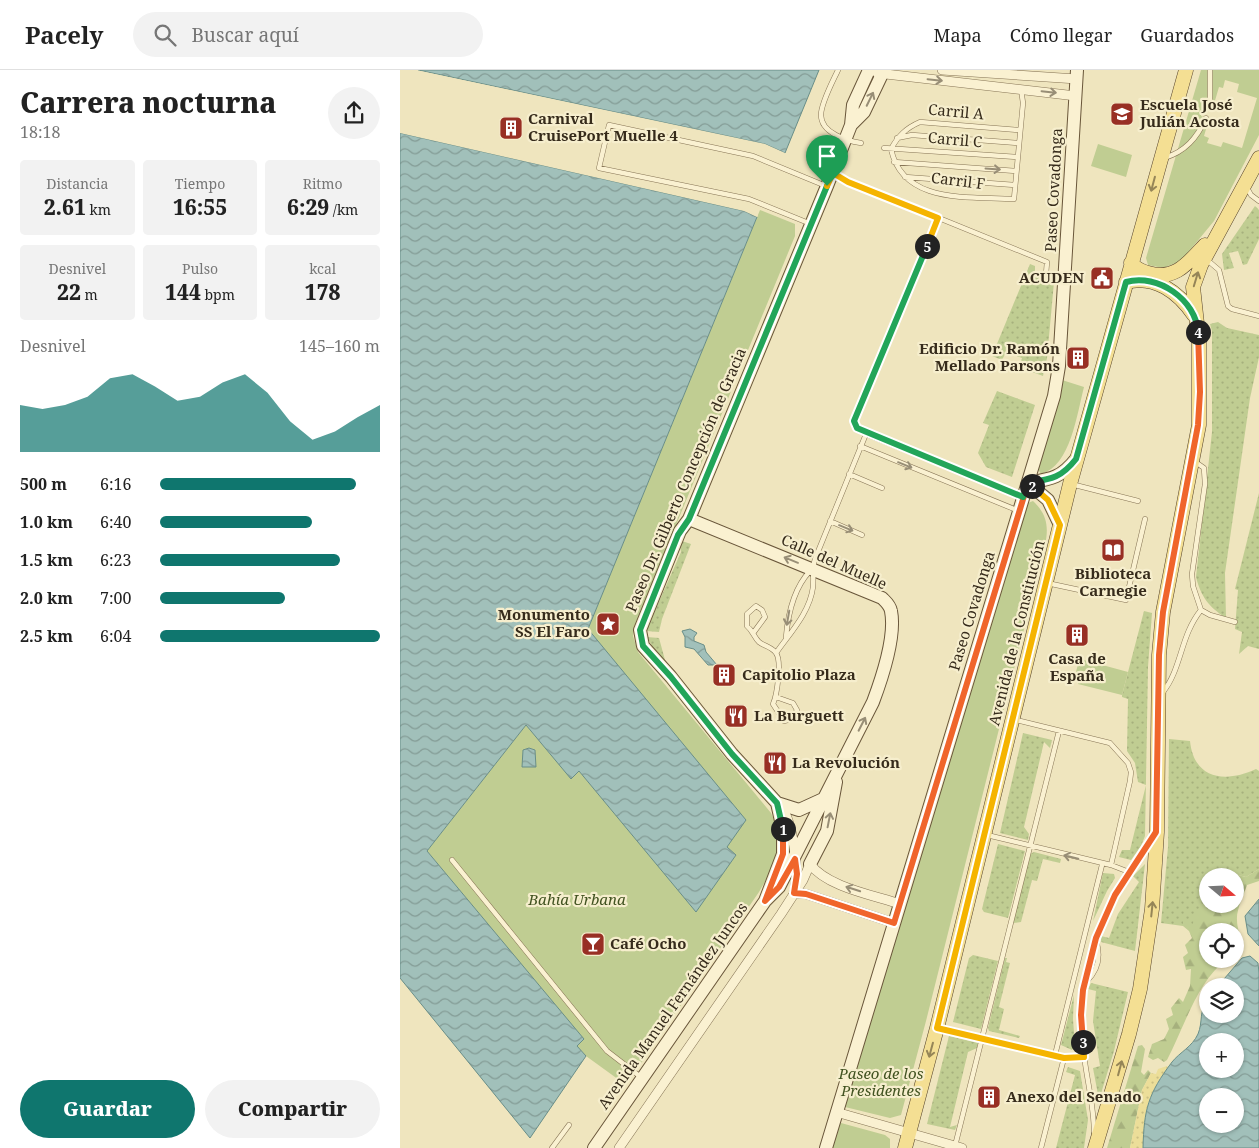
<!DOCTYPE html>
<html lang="es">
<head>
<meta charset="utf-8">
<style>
  body { margin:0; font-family:"Noto Serif",serif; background:#f2f2f2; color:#222; height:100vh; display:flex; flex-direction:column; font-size:19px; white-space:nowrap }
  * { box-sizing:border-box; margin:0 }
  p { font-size:16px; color:#767676 }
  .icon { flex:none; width:28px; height:28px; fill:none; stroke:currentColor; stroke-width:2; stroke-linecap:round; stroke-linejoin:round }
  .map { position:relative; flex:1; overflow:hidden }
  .drawer { display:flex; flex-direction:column; background:#fff; width:400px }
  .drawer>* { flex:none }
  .needle { width:32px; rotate:109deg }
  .buttons { position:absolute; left:799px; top:798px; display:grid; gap:10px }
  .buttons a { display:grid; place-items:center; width:45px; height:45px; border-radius:50%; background:#fff; box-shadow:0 1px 4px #0004; font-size:25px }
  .pin { position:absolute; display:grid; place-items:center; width:42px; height:42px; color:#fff; margin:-51px -21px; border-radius:50% 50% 50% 0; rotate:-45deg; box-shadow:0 0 5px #0007 }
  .pin .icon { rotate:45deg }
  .km { position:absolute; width:25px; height:25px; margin:-12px; border-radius:50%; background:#222; color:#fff; font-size:14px; line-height:25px; text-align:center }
  .round { display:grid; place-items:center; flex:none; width:52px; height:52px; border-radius:26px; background:#f2f2f2 }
  .head { display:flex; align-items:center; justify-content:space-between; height:85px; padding:0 20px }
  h1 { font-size:28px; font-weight:800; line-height:38px }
  .metrics { display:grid; grid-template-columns:repeat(3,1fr); gap:8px; height:85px; padding:5px 20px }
  .metrics div { display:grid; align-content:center; border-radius:5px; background:#f2f2f2; text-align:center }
  .metrics b { font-size:21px; font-weight:800 }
  .metrics small { font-size:14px; font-weight:400 }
  .metrics p { font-size:14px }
  .chart { height:140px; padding:10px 20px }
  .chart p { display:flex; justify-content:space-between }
  .chart svg { width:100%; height:90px; margin-top:5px; fill:#0f766e; opacity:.7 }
  .button { display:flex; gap:10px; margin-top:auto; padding:10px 20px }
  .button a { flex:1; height:58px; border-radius:30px; background:#0f766e; color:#fff; font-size:20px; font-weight:800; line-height:58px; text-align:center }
  .button a+a { background:#f2f2f2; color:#222 }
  ul { padding:0 20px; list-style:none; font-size:16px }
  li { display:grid; grid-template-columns:80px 60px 1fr; align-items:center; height:38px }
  li i { height:12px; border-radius:6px; background:#0f766e }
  header { display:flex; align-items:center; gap:30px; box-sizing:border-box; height:70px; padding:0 25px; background:#fff; border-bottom:1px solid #e0e0e0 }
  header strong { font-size:24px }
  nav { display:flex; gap:28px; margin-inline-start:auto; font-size:18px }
  .search { width:350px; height:45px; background:#f2f2f2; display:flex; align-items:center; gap:12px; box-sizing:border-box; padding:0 18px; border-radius:28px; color:#767676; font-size:19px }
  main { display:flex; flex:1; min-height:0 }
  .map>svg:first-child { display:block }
</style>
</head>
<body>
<header>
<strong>Pacely</strong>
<div class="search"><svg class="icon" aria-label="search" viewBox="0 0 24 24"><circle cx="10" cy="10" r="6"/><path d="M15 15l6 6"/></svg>Buscar aquí</div>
<nav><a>Mapa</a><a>Cómo llegar</a><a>Guardados</a></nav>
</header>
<main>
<section class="drawer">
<div class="head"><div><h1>Carrera nocturna</h1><p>18:18</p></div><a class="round"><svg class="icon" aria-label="share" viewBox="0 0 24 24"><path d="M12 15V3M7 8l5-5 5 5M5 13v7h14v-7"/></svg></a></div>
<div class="metrics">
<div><p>Distancia</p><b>2.61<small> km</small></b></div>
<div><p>Tiempo</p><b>16:55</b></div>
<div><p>Ritmo</p><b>6:29<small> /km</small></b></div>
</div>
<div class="metrics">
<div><p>Desnivel</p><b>22<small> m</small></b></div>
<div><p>Pulso</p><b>144<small> bpm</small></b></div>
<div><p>kcal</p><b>178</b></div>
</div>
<div class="chart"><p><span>Desnivel</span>145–160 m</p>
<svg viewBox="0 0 160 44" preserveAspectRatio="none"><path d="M0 44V21L10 23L20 21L30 17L40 8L50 6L60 12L70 19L80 17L90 10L100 6L110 15L120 29L130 38L140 34L150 27L160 21V44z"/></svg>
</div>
<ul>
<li><b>500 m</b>6:16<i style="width:89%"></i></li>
<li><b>1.0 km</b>6:40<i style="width:69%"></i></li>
<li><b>1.5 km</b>6:23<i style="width:82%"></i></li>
<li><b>2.0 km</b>7:00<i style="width:57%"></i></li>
<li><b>2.5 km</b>6:04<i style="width:100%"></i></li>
</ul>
<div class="button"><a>Guardar</a><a>Compartir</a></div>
</section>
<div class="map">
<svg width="859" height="1078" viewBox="0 0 859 1078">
  <defs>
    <pattern id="grass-dots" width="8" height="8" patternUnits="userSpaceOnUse" patternTransform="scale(1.25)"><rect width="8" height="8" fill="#c0cd92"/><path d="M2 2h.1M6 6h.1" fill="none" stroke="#a6b07d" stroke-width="1.8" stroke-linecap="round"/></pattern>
    <pattern id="forest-firs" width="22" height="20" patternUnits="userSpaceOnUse" patternTransform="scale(1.25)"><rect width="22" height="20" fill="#c0cd92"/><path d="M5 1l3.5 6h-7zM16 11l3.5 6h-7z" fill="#a6b07d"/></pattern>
    <pattern id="sand-dots" width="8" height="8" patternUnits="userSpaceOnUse" patternTransform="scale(1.25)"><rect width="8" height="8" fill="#ecde99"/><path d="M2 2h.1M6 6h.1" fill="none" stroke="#cbbf83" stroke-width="1.8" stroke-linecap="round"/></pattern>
    <pattern id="water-waves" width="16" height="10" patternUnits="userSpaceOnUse" patternTransform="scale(1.25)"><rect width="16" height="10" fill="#a1c0ba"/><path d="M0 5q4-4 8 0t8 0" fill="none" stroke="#849c96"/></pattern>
  </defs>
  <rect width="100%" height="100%" fill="#efe5be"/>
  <path fill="url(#grass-dots)" d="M855,136L859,140V169L847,194L843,195L838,181L829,183L834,198L824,200L822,184Z
    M630,194L635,196V206L654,212L647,288L643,306L619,297L622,288L606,282L602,290L592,286Z
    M818,252L827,258L859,265V287L850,328L825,503L826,548C809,537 801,527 796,507L812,362V261L810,254Z
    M597,321L635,335L612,407L586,397L578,383L589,355L583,353Z
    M859,423V579L848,576L839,584L842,562L835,559L838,520L835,519Z
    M282,471L291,474L262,549L259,562L246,561L281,482L280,477Z
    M744,541L752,543L748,597L745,766L741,776L731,790L719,787L722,780H730L746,715L738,712L735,693L727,681L728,629L722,627V625Z
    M247,567L259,568L265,590L256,583Z
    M623,663L652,670L650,678L644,672L624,757L629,764L628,770L600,763Z
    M769,669L790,671C794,710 826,713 856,699L859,701V799L846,807L838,805L835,809V806H808V834H827V836L817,837L792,857L783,851V856L761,853L768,777Z
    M598,774L625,781L608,848L584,842L582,839Z
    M634,782L661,789L660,793L643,789L637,811L632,810L621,852L613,853L630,784Z
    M745,794L735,881L701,872V866L709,868L718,844L739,812L733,806Z
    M703,803L714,804L715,808L707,821L693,851Z
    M573,885L598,891L581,959L553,952L569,888Z
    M605,888H607L606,892L610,893L599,937L604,939L599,960L620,966L619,968L589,961L588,958Z
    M691,913L728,922L714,981L699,1030L693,998L700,996L693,951L696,921L688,919Z
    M674,925L673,949L675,976L672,980L661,975Z
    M549,966L578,973L577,978L568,982L550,1057L557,1055L555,1060L527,1054Z
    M668,997L680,1001L688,1050L684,1078H656L675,1005L666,1002Z"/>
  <path fill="url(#forest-firs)" d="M859,799V811L847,815C844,825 836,840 837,850C837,862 844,867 835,880V861H808V889H827C797,911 784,958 767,990L764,992L758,988L753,990L748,987L752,974L764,969L769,959L766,949L773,945L771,938L779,928L783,932L790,916L791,899L786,900L783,887L788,883L785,875L792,868L789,861L783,856V850L792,856L797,841L835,834V809L838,805L846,807Z
    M742,975L745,979L741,1002L744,1005L748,1000L751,1003L742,1020L730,1078H707L738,976Z"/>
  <path fill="url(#sand-dots)" d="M767,996L768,998C747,1023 744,1047 743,1078H730L742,1020L751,1003L756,1004L758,999Z"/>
  <path fill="#c0cd92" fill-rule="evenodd" d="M801,0H859V65L814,151L781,191L763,198L748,195L746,188ZM825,10L839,14L837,22L857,28L842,78L823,72L821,77L807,73L809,68L804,66L809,49L801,46L805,31L814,34L819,17L823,18Z
    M698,74L732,85L726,107L691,96Z
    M360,140L395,154V166L234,557L233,566L238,582L371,743C386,771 374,797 359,822L226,1015L186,986L177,976L183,969L27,781L126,655L171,708L179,701L296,841L336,785L327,778L217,596L188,559Z
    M662,310L684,317C677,343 671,396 641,404L638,399L660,324Z
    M633,431C647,444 649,457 645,475L526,951L501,1045L490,1048L445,1037L628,433Z
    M684,590L728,602L722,625L678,614L679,611L674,610L678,594Z
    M441,1053L485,1065L490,1069V1078H431L438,1055Z"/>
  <path fill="url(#water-waves)" stroke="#698e88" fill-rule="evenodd" d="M18,0H419L385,83L365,74Z
    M0,63L344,141L357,147L188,559L346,750L327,777L336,785L296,842L179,701L171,709L126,655L27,781L184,969L177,976L186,986L130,1068L0,908Z
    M290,559L297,563L294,567V571L304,575L306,582L317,595H308L294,579L285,577V567L282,561Z
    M129,678L135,680L136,697H122L123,680Z
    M859,829V876L848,864L845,846Z
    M850,886L858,893L859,903V1078H743C744,1039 748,1024 772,992C780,982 792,977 798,964C803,952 799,941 807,931L808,944H835V916H818L842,888ZM835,971V999H808V971ZM835,1026V1054H808V1026Z"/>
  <path fill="#efe5be" d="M16,0L365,74L385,83L384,86L364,76L18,2Z
    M0,60L344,138L358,145L357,147L344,141L0,63Z"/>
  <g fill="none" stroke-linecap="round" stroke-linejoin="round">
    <g stroke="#877556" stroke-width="5.5">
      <path id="lane" d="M438,0C433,11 421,33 421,45C421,63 447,71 461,73
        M810,0V33
        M497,68L512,65L618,73
        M484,78L617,87
        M491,79C503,135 569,126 614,129L623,33L621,19
        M491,79C498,66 506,58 520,52L619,60
        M764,88C785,82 797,68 806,48
        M494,92L616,101
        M434,103L448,111L647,192L646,204
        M505,107L615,115
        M846,116L851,125L859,131
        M538,148L454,351L457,358L466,364L622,427
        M411,154L349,129L199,98L209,55L353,86L426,116
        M806,189L819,200L828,236L832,239L859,246
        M460,376L619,441
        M449,404L482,418
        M671,414L738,431
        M430,451L462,465
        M647,513L726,530L745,449
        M801,540L810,545L835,552
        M354,562L365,547L362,540L356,536L347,544V556C353,561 354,567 359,572C364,576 372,577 376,583C382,591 377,625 373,634L384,651L392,649L397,640L393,633L376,627
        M386,567C388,544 393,519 410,501
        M376,583C390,563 410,542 413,517C414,507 412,499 415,489L466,364
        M763,622C782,598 780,566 801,540L793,516L792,504L805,414L804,398L794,391
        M616,650L710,673L728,693L731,702L730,711L711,795
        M587,765L711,795L729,802C694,861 676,917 684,985C687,1011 694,1036 694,1062
        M52,790L207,981L242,1008
        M729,802L752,771
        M686,912C699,900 701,886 696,870
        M539,959L664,988L684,987
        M655,985L702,795
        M555,1076L659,661
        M152,1078L169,1055
        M641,1078L664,988"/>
    </g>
    <g stroke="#877556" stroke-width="10">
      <path id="street" d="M542,0L677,9
        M477,3L676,26
        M380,736C394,750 398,802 395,820
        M394,823L406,824L494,853
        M436,1042L562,1078
        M219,1078L381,844L403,810L410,794C427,817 473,825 500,834"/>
    </g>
    <g stroke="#69563a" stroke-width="14">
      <path id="secondary" d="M451,55L464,42L484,0
        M628,413C651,409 661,408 676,389
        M628,413L648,430L660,455
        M377,733L399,740L423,729
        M410,794L427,761L436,712
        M365,831L383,784V760L377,733L332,684L271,607L243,576L240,560L280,461L289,449L427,116L451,55L453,35L469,0
        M194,1078L365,831L379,817L473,632C482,608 496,566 491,541C490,535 486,532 482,528L289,449
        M426,1078L654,326L659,296L677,0"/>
    </g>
    <g stroke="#55422b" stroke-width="15">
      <path id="primary" d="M731,193C736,199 741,201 748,203C775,211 788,193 805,175
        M726,212C755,204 779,223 794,245
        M505,1078L537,958L670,414L786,0
        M695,1078L729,964L740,919L752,839L757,762L759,585L763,542L799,355V272L793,217L801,195L859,88"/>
    </g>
    <use href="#lane" stroke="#faf1d1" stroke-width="4.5"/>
    <use href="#street" stroke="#faf1d1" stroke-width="9"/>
    <use href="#secondary" stroke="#faf1d1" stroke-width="12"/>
    <use href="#primary" stroke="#f4df93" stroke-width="14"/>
  </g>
  <defs><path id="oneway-shaft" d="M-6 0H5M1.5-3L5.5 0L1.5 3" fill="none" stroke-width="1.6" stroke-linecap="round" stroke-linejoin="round" transform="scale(1.25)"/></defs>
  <g stroke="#988e76">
    <use href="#oneway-shaft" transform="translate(535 10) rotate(6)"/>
    <use href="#oneway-shaft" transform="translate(649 22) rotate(6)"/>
    <use href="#oneway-shaft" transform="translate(470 29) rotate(-64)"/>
    <use href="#oneway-shaft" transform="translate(593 99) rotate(4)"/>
    <use href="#oneway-shaft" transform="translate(505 395) rotate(22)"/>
    <use href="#oneway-shaft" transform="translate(446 458) rotate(22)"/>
    <use href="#oneway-shaft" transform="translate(391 490) rotate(-158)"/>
    <use href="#oneway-shaft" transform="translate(388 548) rotate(100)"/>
    <use href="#oneway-shaft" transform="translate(462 654) rotate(-63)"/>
    <use href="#oneway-shaft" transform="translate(429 750) rotate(-79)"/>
    <use href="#oneway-shaft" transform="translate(671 787) rotate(-166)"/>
    <use href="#oneway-shaft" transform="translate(453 819) rotate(-162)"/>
  </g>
  <g stroke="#958557">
    <use href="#oneway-shaft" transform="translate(753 114) rotate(105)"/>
    <use href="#oneway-shaft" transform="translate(796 209) rotate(-73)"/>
    <use href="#oneway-shaft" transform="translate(752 839) rotate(-84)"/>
    <use href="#oneway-shaft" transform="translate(531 980) rotate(105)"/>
    <use href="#oneway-shaft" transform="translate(720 998) rotate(-75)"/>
  </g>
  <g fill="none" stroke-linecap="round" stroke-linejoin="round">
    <g stroke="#fff" stroke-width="10">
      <path id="split-1" d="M383,759L377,733L332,684L271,607L243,576L240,560L278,465L289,449L427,116"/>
    </g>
    <g stroke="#fff" stroke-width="10">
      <path id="split-2" d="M383,759V784L365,831L379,817L395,789L397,804L394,823L406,824L494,853L628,413L632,416"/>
    </g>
    <g stroke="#fff" stroke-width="10">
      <path id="split-3" d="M632,416L648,430L660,455L537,958L664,988L684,987L683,972"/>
    </g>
    <g stroke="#fff" stroke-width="10">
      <path id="split-4" d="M683,972L681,945L683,920L696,868L715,825L756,762L759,585L763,542L798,355L800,322L798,262"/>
    </g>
    <g stroke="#fff" stroke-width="10">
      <path id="split-5" d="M527,176L454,351L457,358L623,427L628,413C652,409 661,408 676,389L726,212C758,203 796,230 798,262"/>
    </g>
    <g stroke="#fff" stroke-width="10">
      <path id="split-6" d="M427,116L433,103L448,112L538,148L527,176"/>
    </g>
    <use href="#split-1" stroke="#22a559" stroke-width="6"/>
    <use href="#split-2" stroke="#f0652b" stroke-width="6"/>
    <use href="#split-3" stroke="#f5b400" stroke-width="6"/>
    <use href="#split-4" stroke="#f0652b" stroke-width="6"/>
    <use href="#split-5" stroke="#22a559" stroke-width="6"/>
    <use href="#split-6" stroke="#f5b400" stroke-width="6"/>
  </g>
  <defs>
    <g id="school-square" transform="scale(1.25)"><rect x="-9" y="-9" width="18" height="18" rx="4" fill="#982f24" stroke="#f6eecd"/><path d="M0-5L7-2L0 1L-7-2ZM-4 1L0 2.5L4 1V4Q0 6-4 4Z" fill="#fff"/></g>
    <g id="building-square" transform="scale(1.25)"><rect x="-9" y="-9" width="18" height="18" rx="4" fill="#982f24" stroke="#f6eecd"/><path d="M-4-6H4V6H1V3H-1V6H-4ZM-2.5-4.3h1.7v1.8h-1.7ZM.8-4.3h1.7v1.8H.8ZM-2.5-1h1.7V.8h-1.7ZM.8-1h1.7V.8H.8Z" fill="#fff"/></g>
    <g id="civic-square" transform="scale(1.25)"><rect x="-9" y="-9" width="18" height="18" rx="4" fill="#982f24" stroke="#f6eecd"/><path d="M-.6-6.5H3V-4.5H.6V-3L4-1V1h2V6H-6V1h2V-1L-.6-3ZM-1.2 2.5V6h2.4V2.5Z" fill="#fff"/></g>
    <g id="library-square" transform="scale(1.25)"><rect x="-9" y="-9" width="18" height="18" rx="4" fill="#982f24" stroke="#f6eecd"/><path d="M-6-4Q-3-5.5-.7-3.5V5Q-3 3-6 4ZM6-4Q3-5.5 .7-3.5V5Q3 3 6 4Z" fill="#fff"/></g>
    <g id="sight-square" transform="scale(1.25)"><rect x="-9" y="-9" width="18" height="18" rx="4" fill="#982f24" stroke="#f6eecd"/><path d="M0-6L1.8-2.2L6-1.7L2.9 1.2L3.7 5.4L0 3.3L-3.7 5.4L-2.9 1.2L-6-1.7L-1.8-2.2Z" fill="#fff"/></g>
    <g id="restaurant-square" transform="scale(1.25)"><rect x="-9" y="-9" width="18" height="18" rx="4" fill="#982f24" stroke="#f6eecd"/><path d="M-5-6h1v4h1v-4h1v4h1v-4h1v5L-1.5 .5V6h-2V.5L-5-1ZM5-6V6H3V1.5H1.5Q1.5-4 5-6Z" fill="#fff"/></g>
    <g id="bar-square" transform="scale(1.25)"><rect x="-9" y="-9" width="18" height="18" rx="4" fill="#982f24" stroke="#f6eecd"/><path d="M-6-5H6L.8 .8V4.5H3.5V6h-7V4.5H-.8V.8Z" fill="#fff"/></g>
  </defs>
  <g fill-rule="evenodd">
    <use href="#school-square" x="722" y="44"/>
    <use href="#building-square" x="111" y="58"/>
    <use href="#civic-square" x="702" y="208"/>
    <use href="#building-square" x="678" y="288"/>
    <use href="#library-square" x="713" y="480"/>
    <use href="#sight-square" x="208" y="554"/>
    <use href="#building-square" x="677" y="565"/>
    <use href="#building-square" x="324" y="605"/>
    <use href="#restaurant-square" x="336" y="646"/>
    <use href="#restaurant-square" x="375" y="693"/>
    <use href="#bar-square" x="193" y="874"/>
    <use href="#building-square" x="589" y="1027"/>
  </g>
  <g text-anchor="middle" stroke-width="4.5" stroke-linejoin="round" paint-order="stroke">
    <g font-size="15" font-weight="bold" fill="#362b1b" stroke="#f6eecd" text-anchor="start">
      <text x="740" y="40">Escuela José<tspan x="740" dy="17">Julián Acosta</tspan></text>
      <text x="128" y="54">Carnival<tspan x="128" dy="17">CruisePort Muelle 4</tspan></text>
      <text x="684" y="213" text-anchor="end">ACUDEN</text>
      <text x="660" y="284" text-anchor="end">Edificio Dr. Ramón<tspan x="660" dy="17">Mellado Parsons</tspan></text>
      <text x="713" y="509" text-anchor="middle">Biblioteca<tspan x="713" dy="17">Carnegie</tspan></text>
      <text x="190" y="550" text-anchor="end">Monumento<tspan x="190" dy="17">SS El Faro</tspan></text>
      <text x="677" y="594" text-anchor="middle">Casa de<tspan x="677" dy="17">España</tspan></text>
      <text x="342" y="610">Capitolio Plaza</text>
      <text x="354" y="651">La Burguett</text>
      <text x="392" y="698">La Revolución</text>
      <text x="210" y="879">Café Ocho</text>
      <text x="606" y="1032">Anexo del Senado</text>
    </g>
    <g font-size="15" fill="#362b1b" stroke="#f6eecd">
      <text transform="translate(556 42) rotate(5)" y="5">Carril A</text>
      <text transform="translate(555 70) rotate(5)" y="5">Carril C</text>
      <text transform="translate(558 111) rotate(7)" y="5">Carril F</text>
      <text transform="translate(654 120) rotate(-87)" y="5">Paseo Covadonga</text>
      <text transform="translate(286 410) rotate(-67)" y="5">Paseo Dr. Gilberto Concepción de Gracia</text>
      <text transform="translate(434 492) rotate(24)" y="5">Calle del Muelle</text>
      <text transform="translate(572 541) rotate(-73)" y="5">Paseo Covadonga</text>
      <text transform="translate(617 563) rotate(-76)" y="5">Avenida de la Constitución</text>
      <text transform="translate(273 936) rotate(-55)" y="5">Avenida Manuel Fernández Juncos</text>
    </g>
    <g font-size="15" font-style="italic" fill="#425321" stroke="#f6eecd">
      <text x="177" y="835">Bahía Urbana</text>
      <text x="481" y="1009">Paseo de los<tspan x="481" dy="17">Presidentes</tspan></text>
    </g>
  </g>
</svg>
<div class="buttons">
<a><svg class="needle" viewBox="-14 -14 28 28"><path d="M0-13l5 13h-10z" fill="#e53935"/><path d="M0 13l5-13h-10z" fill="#767676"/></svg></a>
<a><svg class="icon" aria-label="locate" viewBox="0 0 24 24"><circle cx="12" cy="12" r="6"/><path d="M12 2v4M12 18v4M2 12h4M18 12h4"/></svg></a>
<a><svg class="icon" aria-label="layers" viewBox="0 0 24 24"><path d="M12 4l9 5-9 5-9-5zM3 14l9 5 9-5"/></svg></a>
<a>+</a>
<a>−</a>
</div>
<div class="pin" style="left:427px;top:116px;background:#1e9e55"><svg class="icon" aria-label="arrive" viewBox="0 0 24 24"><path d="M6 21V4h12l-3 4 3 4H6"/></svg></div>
<b class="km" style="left:383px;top:759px">1</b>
<b class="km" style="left:632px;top:416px">2</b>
<b class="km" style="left:683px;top:972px">3</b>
<b class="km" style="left:798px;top:262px">4</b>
<b class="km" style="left:527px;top:176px">5</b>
</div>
</main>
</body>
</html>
